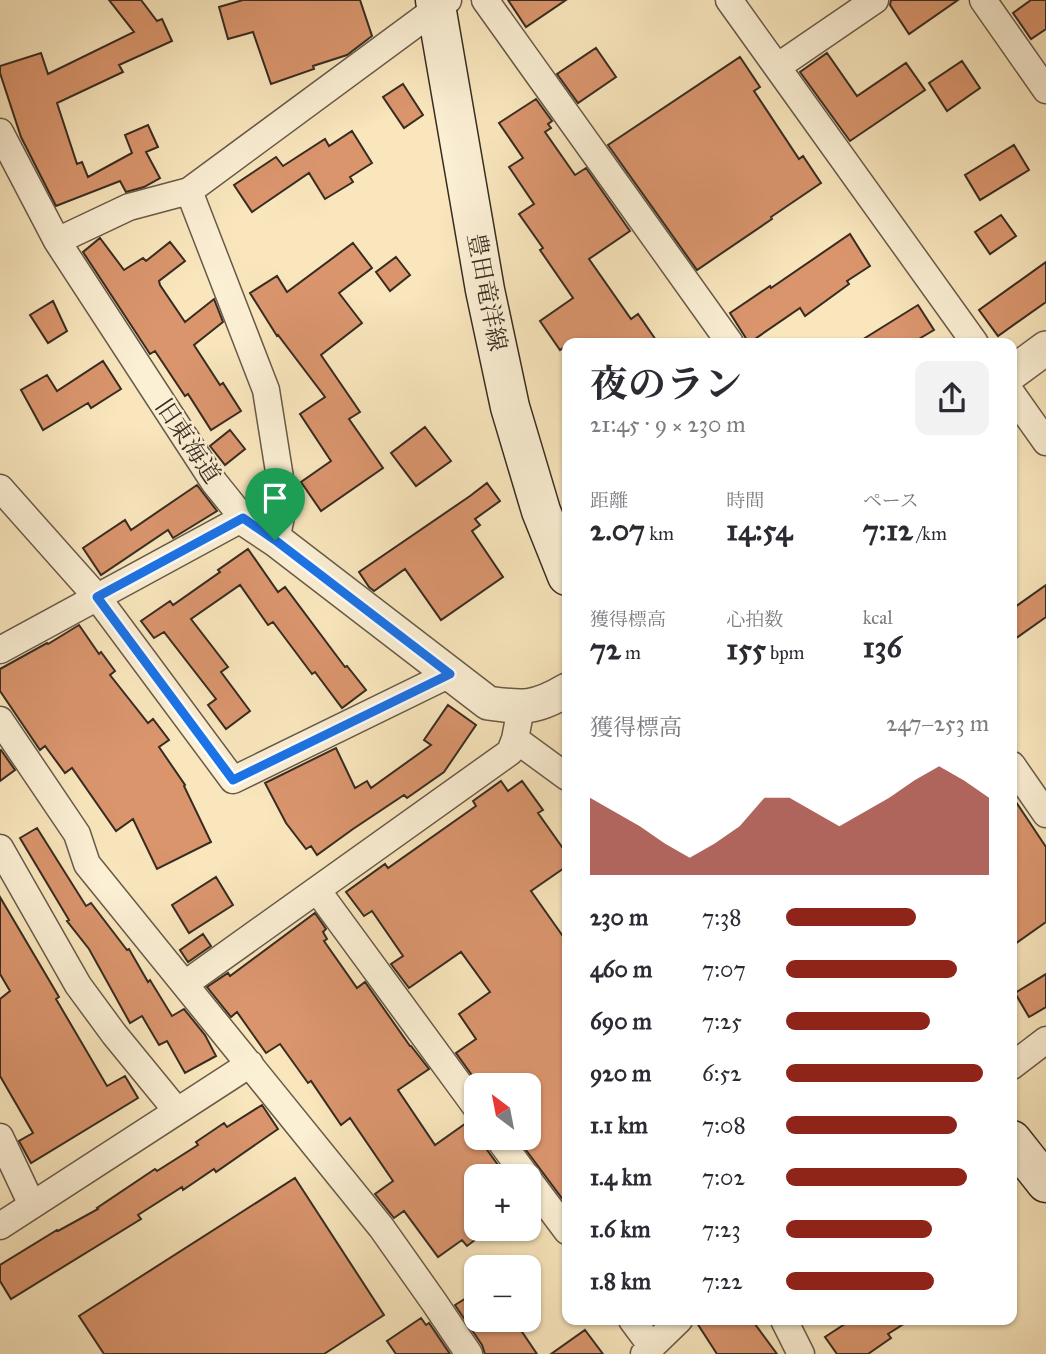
<!DOCTYPE html>
<html lang="ja">
<head>
<meta charset="utf-8">
<style>
  body { margin:0; font-family:"IM FELL Great Primer","Noto Serif JP",serif; background:#f2f2f3; color:#2b2b33; height:100vh; display:flex; flex-direction:column; font-size:26px; white-space:nowrap }
  * { box-sizing:border-box; margin:0 }
  p { font-size:23px; color:#7c7c81 }
  .icon { flex:none; width:38px; height:38px; fill:none; stroke:currentColor; stroke-width:2; stroke-linecap:round; stroke-linejoin:round }
  .map { position:relative; flex:1; overflow:hidden }
  .details { position:absolute; left:562px; top:338px; width:455px; height:987px; display:flex; flex-direction:column; background:#fff; border-radius:14px; box-shadow:0 2px 5px #0004 }
  .details>* { flex:none }
  .needle { width:46px; rotate:328deg }
  .buttons { position:absolute; left:464px; top:1073px; display:grid; gap:14px }
  .buttons a { display:grid; place-items:center; width:77px; height:77px; border-radius:14px; background:#fff; box-shadow:0 2px 5px #0004; font-size:35px }
  .pin { position:absolute; display:grid; place-items:center; width:60px; height:60px; color:#fff; margin:-72px -30px; border-radius:50% 50% 50% 0; rotate:-45deg; box-shadow:0 0 7px #0007 }
  .pin .icon { rotate:45deg }
  .round { display:grid; place-items:center; flex:none; width:74px; height:74px; border-radius:14px; background:#f2f2f3 }
  .head { display:flex; align-items:center; justify-content:space-between; height:119px; padding:0 28px }
  h1 { font-size:38px; font-weight:700; line-height:52px }
  .stats { display:grid; grid-template-columns:repeat(3,1fr); gap:10px; height:119px; padding:7px 28px }
  .stats div { display:grid; align-content:center }
  .stats b { font-size:30px; font-weight:700 }
  .stats small { font-size:19px; font-weight:400 }
  .stats p { font-size:19px }
  .chart { height:196px; padding:14px 28px }
  .chart p { display:flex; justify-content:space-between }
  .chart svg { width:100%; height:126px; margin-top:7px; fill:#8f2418; opacity:.7 }
  ul { padding:0 28px; list-style:none; font-size:23px }
  li { display:grid; grid-template-columns:112px 84px 1fr; align-items:center; height:52px }
  li i { height:18px; border-radius:9px; background:#8f2418 }
  .map>svg:first-child { display:block }
</style>
</head>
<body>
<div class="map">
<svg width="1046" height="1354" viewBox="0 0 1046 1354">
  <rect width="100%" height="100%" fill="#f9e6bd"/>
  <filter id="stains"><feTurbulence type="fractalNoise" baseFrequency=".00286" numOctaves="4"/><feColorMatrix values="0 0 0 0 .2 0 0 0 0 .09 0 0 0 0 .02 0 0 0 .5 -.17"/></filter>
  <radialGradient id="worn" r=".72"><stop offset=".6" stop-color="#630" stop-opacity="0"/><stop offset="1" stop-color="#630" stop-opacity=".3"/></radialGradient>
  <path fill="#da956d" stroke="#372c22" stroke-width="2" d="M109,0H141L157,21L162,19L172,41L119,65L123,72L57,103L77,164L82,162L88,177L132,153L125,135L148,125L158,147L146,152L160,178L144,187L126,192L120,181L56,206L21,137L0,73V66L41,53L48,74L134,32Z
    M243,0H360L372,36L347,55L313,66L314,69L271,84L253,32L228,39L219,7Z
    M508,0H566L526,27Z
    M891,0H958L909,34L890,5Z
    M1031,0H1046V29L1031,39L1013,13Z
    M596,48L616,77L578,103L557,74Z
    M827,53L857,96L906,63L925,90L850,141L800,72Z
    M740,57L760,87L754,91L799,159L803,156L821,183L771,217L772,219L697,270L608,145Z
    M962,61L980,88L947,111L929,83Z
    M403,84L423,115L404,128L383,97Z
    M536,99L552,121L548,124L551,128L545,132L575,175L586,168L630,231L589,259L631,319L638,314L658,343H567V345L560,350L540,321L573,298L540,250L543,248L519,214L534,204L509,167L523,158L499,123Z
    M352,131L372,163L350,177L353,182L325,199L309,173L252,212L234,185L276,157L283,166L325,139L329,146Z
    M1014,145L1029,170L980,200L965,175Z
    M1001,215L1016,236L990,254L975,232Z
    M850,234L870,266L847,281L849,284L805,316L800,308L749,343L730,313L770,286L771,288Z
    M100,238L124,270L143,258L146,261L170,242L185,261L159,281L160,285L185,322L214,299L223,322L194,345L220,385L223,383L241,411L211,430L188,394L185,396L155,351L150,354L83,252Z
    M353,243L372,268L339,293L362,323L321,355L360,412L349,419L383,468L321,511L301,482L331,461L300,414L325,397L278,335L277,336L250,293L277,276L287,292Z
    M396,257L410,275L390,291L376,272Z
    M1046,262V302L998,336L979,310Z
    M53,301L67,331L48,343L30,315Z
    M918,305L934,330L912,343H857Z
    M103,361L121,389L91,408L88,403L43,430L21,390L47,375L57,391Z
    M425,427L451,461L416,486L391,453Z
    M230,430L245,449L225,465L210,446Z
    M487,483L500,501L475,519L480,525L472,531L503,577L441,620L405,569L374,591L369,587L359,572L470,496Z
    M197,485L217,511L173,538L168,530L101,575L83,548L125,520L131,530Z
    M248,549L278,592L285,587L345,667L347,666L366,690L342,708L315,672L312,674L273,622L268,625L240,585L191,619L228,667L221,672L250,711L226,729L208,705L216,699L164,632L154,638L141,621L170,601L173,605L220,572L218,570Z
    M1046,585V617L1012,641V609Z
    M79,625L99,654L101,652L115,671L110,675L148,723L153,719L169,740L159,747L185,785L184,786L211,842L157,869L133,819L116,831L72,768L65,773L45,746L40,750L0,691V669L47,643L48,644Z
    M448,705L476,725L444,772L407,798L404,795L353,829L317,855L311,846L306,849L286,823L265,783L336,748L355,788L367,781L371,788L431,745L424,740Z
    M1,750L15,770L0,781V751Z
    M501,781L508,791L522,781L543,810L538,813L567,854V866L531,891L567,942V1205L517,1138H528V1085H479L456,1053L476,1039L459,1014L490,992L461,952L409,988L391,964L403,956L372,911L364,916L346,892L385,864L388,868L476,806L473,801Z
    M1012,796L1046,847V922L1012,946Z
    M37,828L86,906L91,903L127,950L129,949L148,982L150,980L172,1016L184,1009L205,1035L216,1056L185,1073L167,1041L159,1045L142,1016L130,1023L89,949L67,921L69,920L20,838Z
    M216,877L233,905L189,933L172,905Z
    M0,897L59,997L56,999L107,1086L125,1076L138,1098L31,1163L19,1141L33,1133L0,1076V999L10,991L0,974Z
    M315,913L326,929L323,932L327,939L324,941L357,988L365,982L410,1046H411L429,1069L398,1090L435,1145L469,1121L473,1122L476,1126V1138H483L485,1147L506,1176H476V1228H479L483,1234L467,1246L462,1240L438,1257L404,1211L394,1218L375,1194L393,1181L350,1118L341,1125L311,1081L308,1083L280,1044L266,1053L237,1012L231,1017L207,987L228,973L230,976Z
    M203,934L211,946L188,962L180,950Z
    M1046,974V1007L1029,1017L1015,993Z
    M262,1105L278,1129L216,1172L214,1169L183,1190L182,1187L138,1215L141,1219L11,1299L0,1281V1265L57,1230L58,1231L98,1209L97,1208L155,1169L157,1171L198,1145L196,1142L224,1123L227,1127Z
    M295,1178L384,1315L324,1354H104L79,1316Z
    M476,1292V1320H514L537,1354H485L482,1345L455,1305Z
    M421,1318L426,1325L429,1323L450,1354H396L387,1341Z
    M695,1320H752L777,1354H717Z
    M851,1320H910L888,1334L891,1338L868,1354H837L825,1337Z
    M585,1330L603,1354H551Z"/>
  <g fill="none" stroke-linecap="round" stroke-linejoin="round">
    <g stroke="#685a49" stroke-width="29">
      <path id="minor" d="M485,0L730,343
        M729,0L975,343
        M983,0L1046,90
        M777,67L875,0
        M0,132L57,241L214,482L243,518L0,650
        M57,241L129,207L189,191
        M1012,394L1046,442
        M0,488L97,597L233,780L450,674
        M276,540L284,503L266,390L189,191L448,0
        M0,720L77,834L87,864L381,1227L434,1302L469,1354
        M515,739L567,777
        M1012,765L1046,814
        M0,848L78,985L114,1034L177,1111
        M317,890L476,1107
        M185,984L510,752L515,739L521,708
        M1012,1066L1046,1040
        M0,1137L32,1205
        M498,1138L526,1176
        M528,1179L567,1231
        M0,1226L250,1064
        M632,1320L652,1347
        M784,1320L801,1354
        M644,1354L679,1320"/>
    </g>
    <g stroke="#685a49" stroke-width="36">
      <path id="tertiary" d="M1012,373L1046,348
        M243,518L276,540L488,703C523,708 535,709 567,690"/>
    </g>
    <g stroke="#372c22" stroke-width="41">
      <path id="secondary" d="M435,0L485,290L510,407L541,511L567,576
        M1012,1140L1046,1183"/>
    </g>
    <use href="#minor" stroke="#fbefd4" stroke-width="26"/>
    <use href="#tertiary" stroke="#fbefd4" stroke-width="33"/>
    <use href="#secondary" stroke="#fbefd4" stroke-width="38"/>
  </g>
  <g fill="none" stroke-linecap="round" stroke-linejoin="round">
    <g stroke="#fff" stroke-width="14">
      <path id="route" d="M243,518L275,540L450,674L233,780L97,597Z"/>
    </g>
    <use href="#route" stroke="#1a73e8" stroke-width="9"/>
  </g>
  <g text-anchor="middle" stroke-width="5" stroke-linejoin="round" paint-order="stroke">
    <g font-size="24" fill="#372c22" stroke="#fbefd4">
      <text transform="translate(487 292) rotate(79)" y="8">豊田竜洋線</text>
      <text transform="translate(188 441) rotate(56)" y="8">旧東海道</text>
    </g>
  </g>
  <rect width="100%" height="100%" filter="url(#stains)"/>
  <rect width="100%" height="100%" fill="url(#worn)"/>
</svg>
<div class="buttons">
<a><svg class="needle" viewBox="-14 -14 28 28"><path d="M0-13l5 13h-10z" fill="#e53935"/><path d="M0 13l5-13h-10z" fill="#7c7c81"/></svg></a>
<a>+</a>
<a>−</a>
</div>
<div class="pin" style="left:275px;top:540px;background:#1e9e55"><svg class="icon" aria-label="arrive" viewBox="0 0 24 24"><path d="M6 21V4h12l-3 4 3 4H6"/></svg></div>
<section class="details">
<div class="head"><div><h1>夜のラン</h1><p>21:45 · 9 × 230 m</p></div><a class="round"><svg class="icon" aria-label="share" viewBox="0 0 24 24"><path d="M12 15V3M7 8l5-5 5 5M5 13v7h14v-7"/></svg></a></div>
<div class="stats">
<div><p>距離</p><b>2.07<small> km</small></b></div>
<div><p>時間</p><b>14:54</b></div>
<div><p>ペース</p><b>7:12<small> /km</small></b></div>
</div>
<div class="stats">
<div><p>獲得標高</p><b>72<small> m</small></b></div>
<div><p>心拍数</p><b>155<small> bpm</small></b></div>
<div><p>kcal</p><b>136</b></div>
</div>
<div class="chart"><p><span>獲得標高</span>247–253 m</p>
<svg viewBox="0 0 160 44" preserveAspectRatio="none"><path d="M0 44V17L10 22L20 27L30 33L40 38L50 33L60 27L70 17L80 17L90 22L100 27L110 22L120 17L130 11L140 6L150 11L160 17V44z"/></svg>
</div>
<ul>
<li><b>230 m</b>7:38<i style="width:64%"></i></li>
<li><b>460 m</b>7:07<i style="width:84%"></i></li>
<li><b>690 m</b>7:25<i style="width:71%"></i></li>
<li><b>920 m</b>6:52<i style="width:97%"></i></li>
<li><b>1.1 km</b>7:08<i style="width:84%"></i></li>
<li><b>1.4 km</b>7:02<i style="width:89%"></i></li>
<li><b>1.6 km</b>7:23<i style="width:72%"></i></li>
<li><b>1.8 km</b>7:22<i style="width:73%"></i></li>
</ul>
</section>
</div>
</body>
</html>
